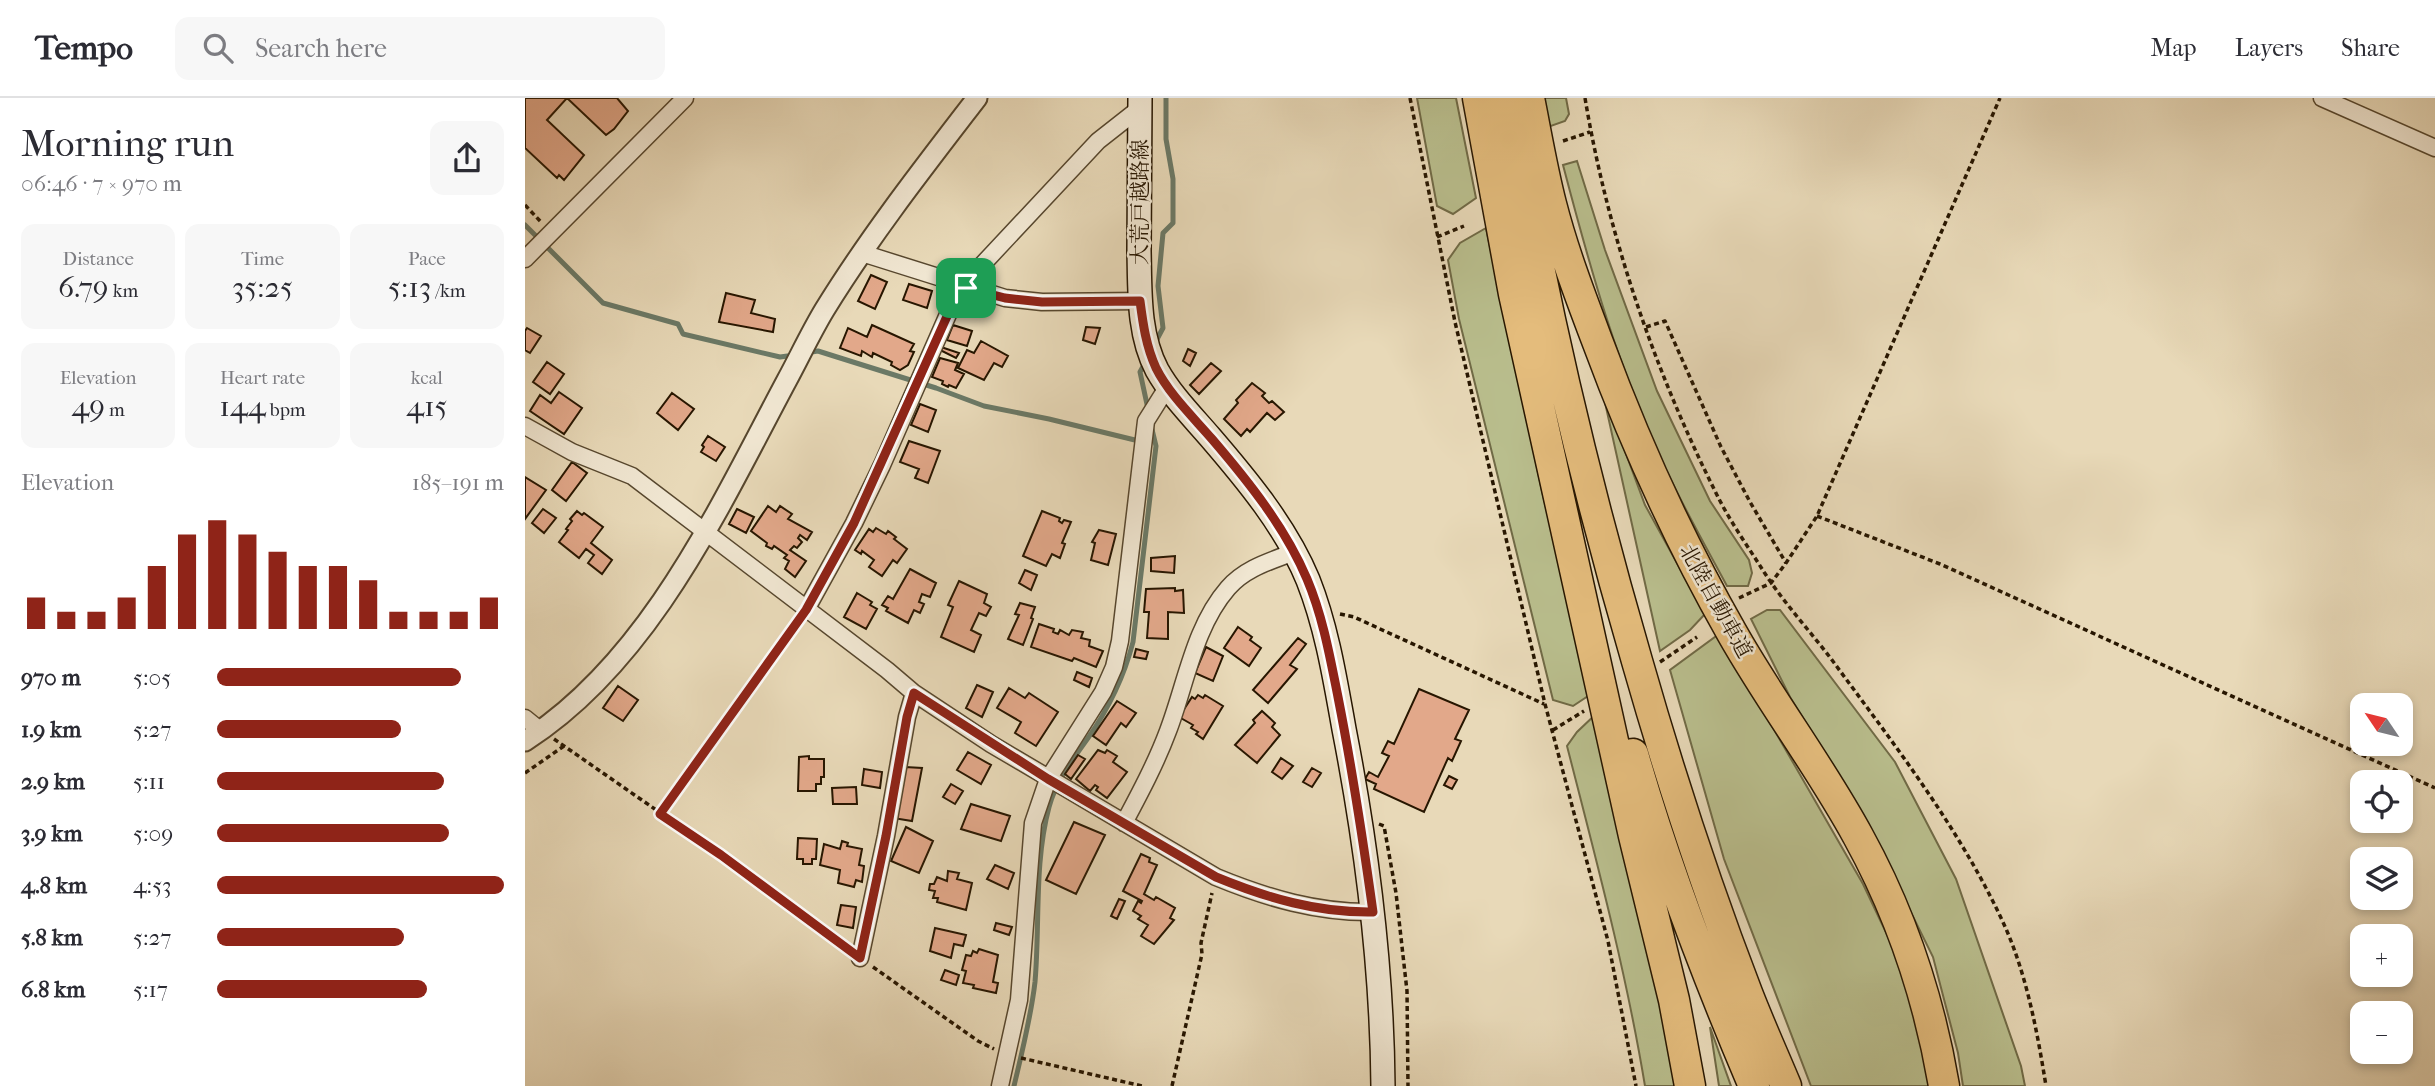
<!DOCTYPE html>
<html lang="en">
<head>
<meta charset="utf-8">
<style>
  body { margin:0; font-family:"IM FELL French Canon","Noto Serif JP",serif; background:#f7f7f7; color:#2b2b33; height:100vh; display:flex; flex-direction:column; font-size:26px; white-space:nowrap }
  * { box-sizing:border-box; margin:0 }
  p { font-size:23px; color:#7c7c81 }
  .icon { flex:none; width:38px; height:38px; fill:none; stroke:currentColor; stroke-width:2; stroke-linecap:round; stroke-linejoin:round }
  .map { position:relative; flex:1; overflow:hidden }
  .sheet { display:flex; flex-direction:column; background:#fff; width:525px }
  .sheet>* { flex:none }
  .needle { width:46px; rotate:305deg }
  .fabs { position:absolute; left:1825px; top:595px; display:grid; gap:14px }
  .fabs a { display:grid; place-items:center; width:63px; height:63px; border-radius:14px; background:#fff; box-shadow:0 4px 10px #0003; font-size:35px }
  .pin { position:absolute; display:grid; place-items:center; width:60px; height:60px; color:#fff; margin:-30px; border-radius:14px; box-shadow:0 4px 10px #0006 }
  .round { display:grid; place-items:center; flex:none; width:74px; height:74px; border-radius:14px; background:#f7f7f7 }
  .head { display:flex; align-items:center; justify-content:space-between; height:119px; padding:0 21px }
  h1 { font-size:38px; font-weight:600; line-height:52px }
  .stats { display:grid; grid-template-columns:repeat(3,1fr); gap:10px; height:119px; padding:7px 21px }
  .stats div { display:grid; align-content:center; border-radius:14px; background:#f7f7f7; text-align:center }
  .stats b { font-size:30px; font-weight:600 }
  .stats small { font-size:19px; font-weight:400 }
  .stats p { font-size:19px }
  .chart { height:196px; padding:14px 21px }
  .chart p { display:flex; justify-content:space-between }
  .chart svg { width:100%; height:126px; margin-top:7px; stroke:#8f2418; stroke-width:6 }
  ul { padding:0 21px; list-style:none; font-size:23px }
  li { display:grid; grid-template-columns:112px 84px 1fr; align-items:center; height:52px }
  li i { height:18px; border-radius:9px; background:#8f2418 }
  header { display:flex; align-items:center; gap:42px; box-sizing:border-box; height:98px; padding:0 35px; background:#fff; border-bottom:2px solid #e1e1e2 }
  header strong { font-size:33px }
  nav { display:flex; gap:38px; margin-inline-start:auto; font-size:24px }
  .search { width:490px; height:63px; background:#f7f7f7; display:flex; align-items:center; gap:18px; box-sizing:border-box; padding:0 24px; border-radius:14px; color:#7c7c81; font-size:26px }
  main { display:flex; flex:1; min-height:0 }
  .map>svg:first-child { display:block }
</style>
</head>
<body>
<header>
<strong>Tempo</strong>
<div class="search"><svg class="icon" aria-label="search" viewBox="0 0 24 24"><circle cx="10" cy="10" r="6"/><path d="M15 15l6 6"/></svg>Search here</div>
<nav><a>Map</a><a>Layers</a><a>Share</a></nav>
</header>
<main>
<section class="sheet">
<div class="head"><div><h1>Morning run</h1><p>06:46 · 7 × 970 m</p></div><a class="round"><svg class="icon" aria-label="share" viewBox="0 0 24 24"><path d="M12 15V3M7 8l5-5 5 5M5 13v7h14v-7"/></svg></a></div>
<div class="stats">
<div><p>Distance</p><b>6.79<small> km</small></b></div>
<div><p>Time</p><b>35:25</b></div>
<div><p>Pace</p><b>5:13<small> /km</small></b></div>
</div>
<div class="stats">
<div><p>Elevation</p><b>49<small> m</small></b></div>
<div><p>Heart rate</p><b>144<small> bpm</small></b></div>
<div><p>kcal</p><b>415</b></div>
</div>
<div class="chart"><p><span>Elevation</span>185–191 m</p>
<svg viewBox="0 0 160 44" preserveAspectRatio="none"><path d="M5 44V33M15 44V38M25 44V38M35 44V33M45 44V22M55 44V11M65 44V6M75 44V11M85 44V17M95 44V22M105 44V22M115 44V27M125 44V38M135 44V38M145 44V38M155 44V33"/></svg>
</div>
<ul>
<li><b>970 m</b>5:05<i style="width:85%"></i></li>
<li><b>1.9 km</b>5:27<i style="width:64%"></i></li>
<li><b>2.9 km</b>5:11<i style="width:79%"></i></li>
<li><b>3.9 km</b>5:09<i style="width:81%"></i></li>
<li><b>4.8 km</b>4:53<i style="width:100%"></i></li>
<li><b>5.8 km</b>5:27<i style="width:65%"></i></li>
<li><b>6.8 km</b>5:17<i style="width:73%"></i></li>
</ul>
</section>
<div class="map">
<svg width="1910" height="988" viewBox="0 0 1910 988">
  <rect width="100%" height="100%" fill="#e8d9b8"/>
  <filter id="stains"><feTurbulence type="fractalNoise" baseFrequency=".00286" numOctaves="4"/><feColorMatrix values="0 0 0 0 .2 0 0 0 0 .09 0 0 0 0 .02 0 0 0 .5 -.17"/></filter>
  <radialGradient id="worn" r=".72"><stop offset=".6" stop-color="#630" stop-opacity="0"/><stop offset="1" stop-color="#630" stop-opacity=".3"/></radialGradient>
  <path fill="#b9be8d" stroke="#706a46" stroke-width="2" d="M892,0H931L951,100L928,116L912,108Z
    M1019,0H1041L1044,16L1040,23L1023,29Z
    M1052,63L1080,152L1132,293L1185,403L1224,462L1227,475L1223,488H1202C1181,449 1159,410 1140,370C1094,274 1065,170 1038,67Z
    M961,130L1017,393L1066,596L1048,608L1028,602L934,221L923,162L935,145Z
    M1077,291L1120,407L1180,516L1165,532L1135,553Z
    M1242,512H1255L1370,664L1431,781L1496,968L1500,988H1438L1433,955L1408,859L1338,717L1265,599L1226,521Z
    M1194,536L1338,786L1375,864L1397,944L1404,988H1286L1199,761L1145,572Z
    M1072,615L1157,988H1120C1101,873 1071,761 1042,648L1052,634Z
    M1185,929L1206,988H1194Z"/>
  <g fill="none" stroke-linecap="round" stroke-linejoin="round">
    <path stroke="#6b7966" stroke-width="5" d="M0,127L78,205L153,226L158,236L255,259L270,257
      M630,245L638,230L633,188L638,135L648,125V81L641,41V0
      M280,255L293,253L312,259L411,290L459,308L524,321L618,344
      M621,263L615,274L623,311
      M489,988C497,954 506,919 510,884C515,826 509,765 524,709C531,683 548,661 563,640C584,610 599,579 608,544L631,348L626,327"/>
  </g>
  <path fill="#e2a88a" stroke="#271600" stroke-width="2" d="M0,0H42L22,22L59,57L39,82L34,77L32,80L0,50Z
    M42,0H92L103,13L89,31L81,37Z
    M346,177L362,184L350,211L333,203Z
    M384,186L407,193L402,210L378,202Z
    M201,195L230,202L226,215L250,221L248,234L194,224Z
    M347,227L389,246L385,253L389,254L383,267L375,272L366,267L367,264L348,255L347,259L337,253L336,258L315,250L323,230L342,239Z
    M428,227L447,233L442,248L422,242Z
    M561,229L575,230L570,246L558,242Z
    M2,230L16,238L5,255L0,252V233Z
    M456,243L483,258L477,269L469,265L459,282L433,270L442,252L449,255Z
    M416,249L434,255L431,260L415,252Z
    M663,251L671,255L665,268L658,263Z
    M415,260L433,265L430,272L439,276L431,290L424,287L423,289L417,286L418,283L407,279Z
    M22,264L39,276L25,296L8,284Z
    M686,265L696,273L674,296L665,287Z
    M727,285L740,295L737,298L744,305L747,303L759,314L750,322L742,315L725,334L722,331L716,338L699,321L713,305L711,302Z
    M34,294L57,310L39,336L5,313L15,297L26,305Z
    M147,295L169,311L153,332L132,315Z
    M395,306L411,312L403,334L386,327Z
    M183,338L200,349L191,363L176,354L179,349L177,347Z
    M384,343L415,353L403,385L390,380L394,371L375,364Z
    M47,364L62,375L41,403L27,392Z
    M0,379L21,392L0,421Z
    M243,408L251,414L255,408L267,416L263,421L287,434L282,442L275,437L273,440L277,444L272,450L269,448L265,452L281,463L270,479L260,471L264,463L259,460L262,457L249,448L247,451L241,448L242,445L226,433Z
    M18,411L31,420L19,435L7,425Z
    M212,411L229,419L221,435L204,426Z
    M52,413L57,417L59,415L78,429L66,445L87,462L77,476L63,465L69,457L61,451L54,460L34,444L43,432L41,431L47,423L45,421Z
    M517,413L535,420L534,423L537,425L539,422L546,424L537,445L540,446L535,460L527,456L521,468L498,458Z
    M351,430L361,436L363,433L371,439L369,441L382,451L372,465L368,462L357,478L344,469L349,462L337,453L336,456L330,452L344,431L348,434Z
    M574,432L591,436L583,467L566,462L570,445L567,444Z
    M650,458L649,475L626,473V460Z
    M385,471L411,485L405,499L397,496L394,504L399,506L395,515L389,512L383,525L361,513L363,510L357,507L363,498L368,501Z
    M500,472L512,477L506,492L494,485Z
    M434,483L462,496L459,505L466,509L461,518L454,515L446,532L456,537L449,554L416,539L428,509L423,507Z
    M650,490V493L658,492L659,515L643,514V541L622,540L624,514H619L621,491Z
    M332,495L347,504L345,507L352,511L341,531L319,519Z
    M495,505L510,509L506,520L508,521L498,547L483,541L494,517L490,516Z
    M514,526L529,531L528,534L533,536L535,532L544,537L547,532L558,534L556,540L565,542L564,548L578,553L571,569L549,560L547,563L506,549Z
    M713,529L727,539L725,542L736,550L724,568L699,550Z
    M773,540L781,546L765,567L772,571L743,605L728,592Z
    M681,549L698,558L688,583L670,575Z
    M611,551L623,554L621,561L609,559Z
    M552,574L567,580L564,589L549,582Z
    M452,587L468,594L457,619L441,610Z
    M93,588L113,602L98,623L78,610Z
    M484,590L500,600L504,595L533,614L511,648L490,635L496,624L472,610Z
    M894,591L944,612L930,641L936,643L927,663L923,660L899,714L849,691L851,686L840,681L844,674L853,679L864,658L857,655L863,643L869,646Z
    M673,597L678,600L680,597L698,608L678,641L671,636L673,634L666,630L668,627L654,619L667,599L670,601Z
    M592,603L611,615L601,629L596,625L581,647L568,638Z
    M737,613L750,625L747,629L755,637L732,665L710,647L730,625L728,622Z
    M573,652L580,655L582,652L592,658L588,664L602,674L582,700L571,692L573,689L570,687L565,693L551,681Z
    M443,654L466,667L456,686L432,672Z
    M553,657L560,661L546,681L540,676Z
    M284,658V661H299V679H296V686H291V693H273L274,659Z
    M756,660L768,668L757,681L747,674Z
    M380,669L397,670L387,723L368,720Z
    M787,670L796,675L787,689L778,684Z
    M339,671L357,674L355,690L337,687Z
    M924,678L932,682L927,691L919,687Z
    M426,686L438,693L430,706L418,699Z
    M331,689L332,706H308L307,690Z
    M446,706L485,718L476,743L436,731Z
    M549,724L580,737L551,796L521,782Z
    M381,729L408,743L394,775L366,763Z
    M273,740L292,741L291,761H287V766H278V761H272Z
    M317,743L323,745L322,748L337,751L334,767L339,768L337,784L331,782L329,789L313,785L315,772L295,767L299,746L315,751Z
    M616,756L625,760L624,764L632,767L619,796L629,802L631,799L650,810L645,820L649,822L629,846L616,838L623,827L613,821L616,818L608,813L613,803L616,805L617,803L598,793Z
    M470,767L489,775L483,791L462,781Z
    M423,773L434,775L432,781L447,785L441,812L412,804L413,800H408L410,793L404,792L405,786H409L412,779L422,783Z
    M594,801L600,803L592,821L586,818Z
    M316,807L331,809L328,830L312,827Z
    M471,825L487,829L484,837L469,832Z
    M410,830L441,837L438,848L429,846L426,860L405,853Z
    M454,851L473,857L468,884L473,885L471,895L448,890L449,887L438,885L441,873L437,872L441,857L446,858L448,853L452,855Z
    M420,872L434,877L431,887L416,882Z"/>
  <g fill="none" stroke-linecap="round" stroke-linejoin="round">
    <g stroke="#57472e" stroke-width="19">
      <path id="minor" d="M1797,0L1910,50
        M337,155L480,200L517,204L615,203
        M0,161L160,0
        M0,328L47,354L107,378L362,572L389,595L466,646L691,779C742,800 793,815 848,814
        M281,512L329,425L357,367L428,205L456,168L573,43L615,10
        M0,620L16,633
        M599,725C615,695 631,665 643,633C661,586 669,529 703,490C720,470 746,463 769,454
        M335,860L361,738L382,619L389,595
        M475,988L494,902L508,725L523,681L578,594L589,569L595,543L621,323L643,288"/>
    </g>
    <g stroke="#57472e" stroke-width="23">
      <path id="tertiary" d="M0,643C125,563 194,409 262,282C275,258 286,234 300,211C345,138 399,69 452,0"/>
    </g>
    <g stroke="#271600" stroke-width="26">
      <path id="secondary" d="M615,0C615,51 614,102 614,153C615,193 613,236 632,272C646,297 667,318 685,339C722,382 761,429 783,482C802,530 810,581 819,631C842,749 857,868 858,988"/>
    </g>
    <g stroke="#271600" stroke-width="33">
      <path id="motorway" d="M953,0L989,196L1109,738L1149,902L1165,988
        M983,0C1014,191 1058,378 1112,563C1144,675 1180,786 1222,895C1234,926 1248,957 1261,988
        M1004,0C1011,35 1017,71 1026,106C1038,153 1056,200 1073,245C1110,345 1154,442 1207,535C1246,604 1295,668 1333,738C1376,816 1404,900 1419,988
        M1108,656C1140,769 1183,880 1229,988"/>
    </g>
    <path stroke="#271600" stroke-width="3.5" stroke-dasharray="5 3.5" stroke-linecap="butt" d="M885,0L930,224L1020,606L1083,843L1111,988
      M1060,0C1083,138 1130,274 1193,399C1206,425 1224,450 1239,474C1259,505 1285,533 1307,562C1368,645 1433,728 1477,822C1501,873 1512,932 1521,988
      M1038,43L1065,34
      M0,107L16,124
      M912,139L939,128
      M1121,229L1140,223L1196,349L1225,404L1261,465
      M1292,418L1415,466L1910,690
      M1214,500L1246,485L1261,465L1292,418L1475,0
      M815,516L829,519L1019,606
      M1135,564L1172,539
      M1028,632L1059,613
      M29,641L196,757L322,850
      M0,675L39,648
      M136,715L272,525
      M854,726L859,728L871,795L882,893L883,988
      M348,869L453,943L469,951
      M496,960L617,988
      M647,988L677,856L676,845L687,795"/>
    <use href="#minor" stroke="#f0e6d1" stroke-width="16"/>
    <use href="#tertiary" stroke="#f0e6d1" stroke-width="19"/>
    <use href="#secondary" stroke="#f0e6d1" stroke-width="23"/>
    <use href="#motorway" stroke="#e4bc7c" stroke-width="30"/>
  </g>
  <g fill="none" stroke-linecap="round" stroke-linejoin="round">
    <g stroke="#fff" stroke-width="14">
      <path id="route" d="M441,190L480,200L517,204L615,203C618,226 621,248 631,270C644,296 668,319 687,341C723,383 760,429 782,481C798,519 805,559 813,599C827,670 838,742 848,814C793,815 742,800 691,779L523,681L389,595L382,619L361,738L335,860L196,757L135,716L281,512L329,425L428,205Z"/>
    </g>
    <use href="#route" stroke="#8f2418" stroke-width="9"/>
  </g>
  <g text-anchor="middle" stroke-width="5" stroke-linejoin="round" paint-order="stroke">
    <g font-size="21" fill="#271600" stroke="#f0e6d1">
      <text transform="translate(615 104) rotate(-90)" y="7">大荒戸越路線</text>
      <text transform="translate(1191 503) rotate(61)" y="7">北陸自動車道</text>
    </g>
  </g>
  <rect width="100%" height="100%" filter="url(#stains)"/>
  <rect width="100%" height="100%" fill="url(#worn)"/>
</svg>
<div class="fabs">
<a><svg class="needle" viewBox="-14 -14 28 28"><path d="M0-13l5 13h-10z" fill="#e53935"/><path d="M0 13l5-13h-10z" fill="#7c7c81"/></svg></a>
<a><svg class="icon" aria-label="locate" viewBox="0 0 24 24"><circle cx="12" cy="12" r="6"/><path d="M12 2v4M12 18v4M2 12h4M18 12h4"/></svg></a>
<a><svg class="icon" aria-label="layers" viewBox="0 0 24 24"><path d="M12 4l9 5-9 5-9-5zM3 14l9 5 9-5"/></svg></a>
<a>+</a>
<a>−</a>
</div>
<div class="pin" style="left:441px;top:190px;background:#1e9e55"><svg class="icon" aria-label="arrive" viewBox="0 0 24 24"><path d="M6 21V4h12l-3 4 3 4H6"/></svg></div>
</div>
</main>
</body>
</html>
